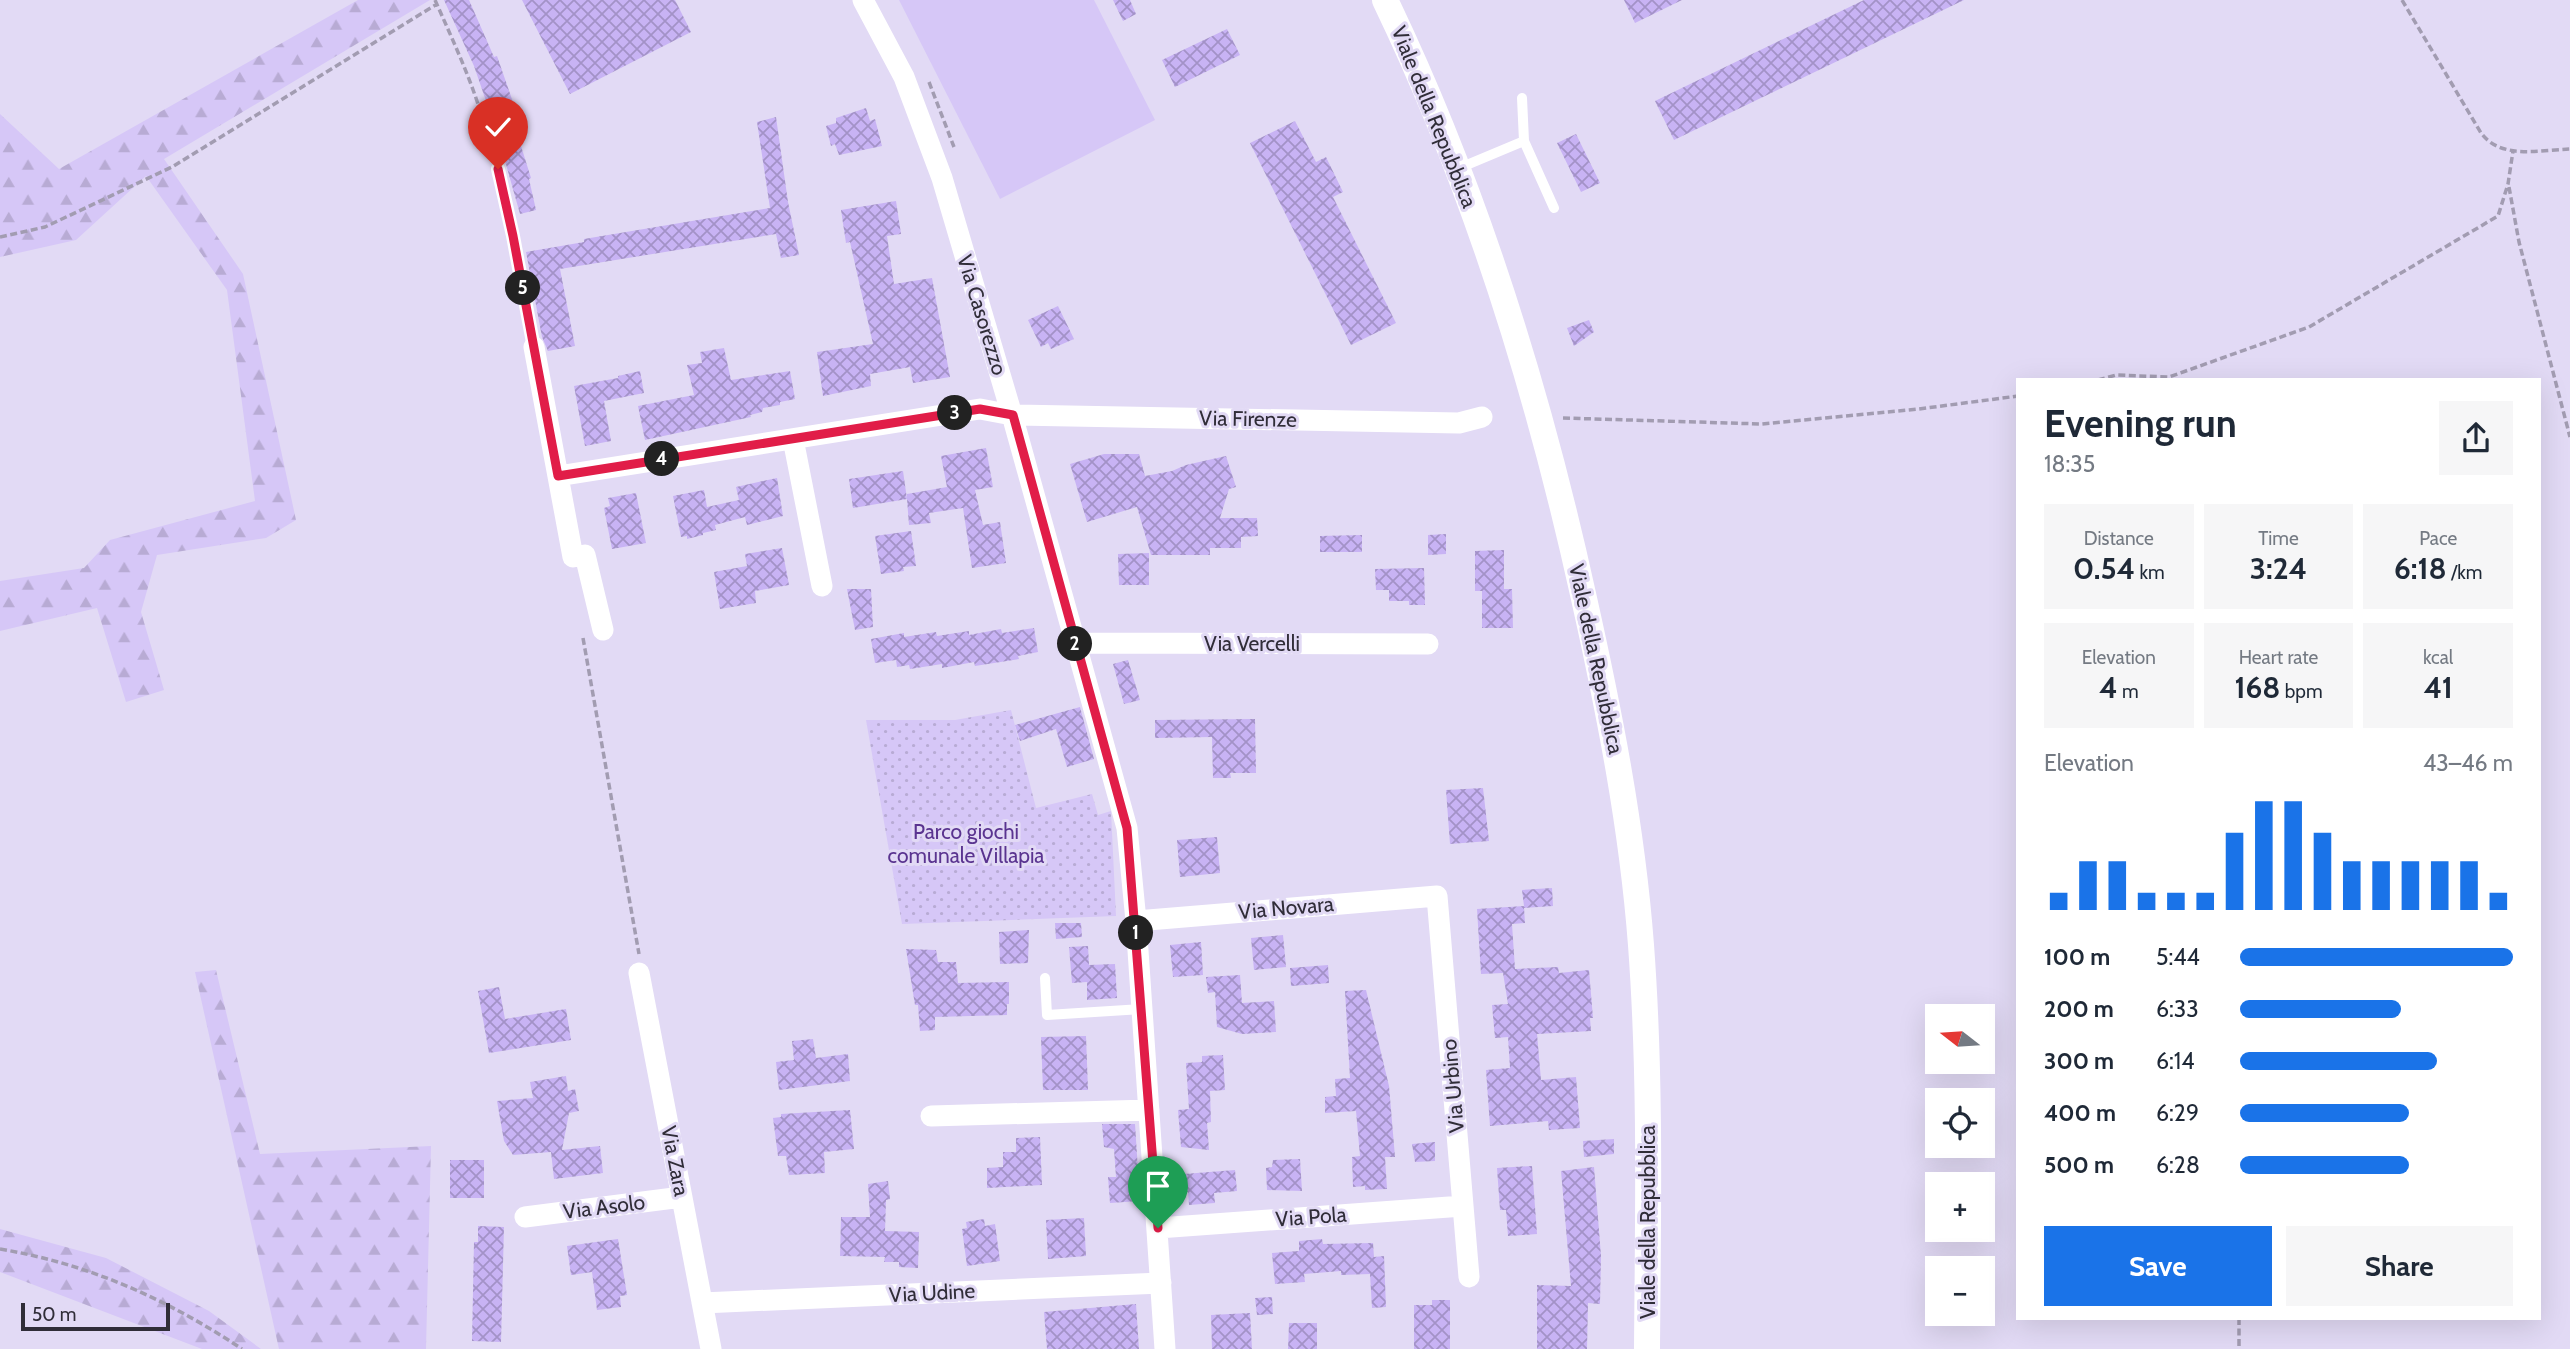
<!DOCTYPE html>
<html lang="en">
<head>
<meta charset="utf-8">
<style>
  body { margin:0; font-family:Cabin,sans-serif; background:#f6f6f7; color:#1f2937; height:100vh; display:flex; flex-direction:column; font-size:26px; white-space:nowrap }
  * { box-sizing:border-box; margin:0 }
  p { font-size:23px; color:#747a83 }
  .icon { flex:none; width:38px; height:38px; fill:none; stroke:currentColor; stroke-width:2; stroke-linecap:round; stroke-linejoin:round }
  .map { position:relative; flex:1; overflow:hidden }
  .details { position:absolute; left:2016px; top:378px; width:525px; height:942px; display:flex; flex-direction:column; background:#fff; border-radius:0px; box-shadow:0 7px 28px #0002 }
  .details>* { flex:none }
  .needle { width:46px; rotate:287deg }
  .fabs { position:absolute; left:1925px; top:1004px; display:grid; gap:14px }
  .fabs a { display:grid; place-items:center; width:70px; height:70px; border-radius:0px; background:#fff; box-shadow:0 7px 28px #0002; font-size:35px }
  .scale { position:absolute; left:21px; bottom:18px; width:149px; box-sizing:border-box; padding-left:7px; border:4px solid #302d38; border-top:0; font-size:19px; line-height:24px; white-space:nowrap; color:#302d38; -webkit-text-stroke:5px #e2daf5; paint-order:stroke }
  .pin { position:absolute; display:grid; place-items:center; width:60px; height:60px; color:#fff; margin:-72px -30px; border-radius:50% 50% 50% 0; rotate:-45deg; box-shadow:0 0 7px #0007 }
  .pin .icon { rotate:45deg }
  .km { position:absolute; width:35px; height:35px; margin:-18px; border-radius:50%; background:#222; color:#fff; font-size:19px; line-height:35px; text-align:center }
  .round { display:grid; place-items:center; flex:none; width:74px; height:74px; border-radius:0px; background:#f6f6f7 }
  .head { display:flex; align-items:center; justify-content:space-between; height:119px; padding:0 28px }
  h1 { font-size:38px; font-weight:700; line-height:52px }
  .figures { display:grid; grid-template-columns:repeat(3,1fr); gap:10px; height:119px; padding:7px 28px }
  .figures div { display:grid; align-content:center; border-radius:0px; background:#f6f6f7; text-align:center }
  .figures b { font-size:30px; font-weight:700 }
  .figures small { font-size:19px; font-weight:400 }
  .figures p { font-size:19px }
  .chart { height:196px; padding:14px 28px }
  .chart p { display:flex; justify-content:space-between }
  .chart svg { width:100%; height:126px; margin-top:7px; stroke:#1a73e8; stroke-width:6 }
  .button { display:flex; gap:14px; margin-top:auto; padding:14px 28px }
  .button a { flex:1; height:80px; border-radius:0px; background:#1a73e8; color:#fff; font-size:28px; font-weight:700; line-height:80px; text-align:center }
  .button a+a { background:#f6f6f7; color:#1f2937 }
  ul { padding:0 28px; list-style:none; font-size:23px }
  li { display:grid; grid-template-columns:112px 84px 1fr; align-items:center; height:52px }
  li i { height:18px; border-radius:9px; background:#1a73e8 }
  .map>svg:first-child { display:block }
</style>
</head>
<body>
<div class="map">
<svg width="2570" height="1349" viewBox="0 0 2570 1349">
  <defs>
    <pattern id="grass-dots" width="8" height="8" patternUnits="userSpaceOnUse" patternTransform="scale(1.75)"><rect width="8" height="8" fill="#d6c7f7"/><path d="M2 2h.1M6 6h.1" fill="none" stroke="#b8abd4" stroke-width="1.8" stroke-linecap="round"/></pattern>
    <pattern id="forest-firs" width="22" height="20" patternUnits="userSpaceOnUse" patternTransform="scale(1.75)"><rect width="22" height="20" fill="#d6c7f7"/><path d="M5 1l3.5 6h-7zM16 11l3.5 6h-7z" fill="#b8abd4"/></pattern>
    <pattern id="building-cross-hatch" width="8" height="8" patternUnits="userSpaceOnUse" patternTransform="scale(1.75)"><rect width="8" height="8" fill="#c8b3f4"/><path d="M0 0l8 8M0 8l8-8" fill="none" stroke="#a392c7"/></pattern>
  </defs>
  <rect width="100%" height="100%" fill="#e2daf5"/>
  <path fill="url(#grass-dots)" d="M1011,710L1036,808L1092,794L1098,815L1111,811L1116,916L902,924L866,720H955Z"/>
  <path fill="url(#forest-firs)" d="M358,0H430L164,159L243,274L296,520L266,538L157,555L141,612L164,690L126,702L97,608L0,631V581L84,568L110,540L255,501L227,290L146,176L76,240L0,257V114L59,169Z
    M216,970L260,1154L431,1146L426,1349H279L195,972Z
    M0,1229L106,1258L209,1311L261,1349H202L0,1272Z"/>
  <path fill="#d6c7f7" d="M899,0H1094L1155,120L1000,199Z"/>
  <path fill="url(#building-cross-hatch)" d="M444,0H469L494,57L497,56L522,128L516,130L531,178L529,179L536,210L520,214L498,136L474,66Z
    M522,0H675L691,32L570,94Z
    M1113,0H1130L1136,14L1123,21Z
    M1624,0H1682L1635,23Z
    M1864,0H1964L1674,140L1655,101Z
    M1227,29L1240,55L1175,87L1162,60Z
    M866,108L870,121L875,119L882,146L839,155L835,144L831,146L826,126L836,123V118Z
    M776,117L788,202L799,255L781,258L776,234L560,269L575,346L548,351L542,337L526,252L584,242V239L770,208L757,122Z
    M1295,121L1316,162L1326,157L1343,192L1333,197L1396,323L1351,345L1250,143Z
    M1576,134L1600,183L1581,192L1557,143Z
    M896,201L901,234L887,236L894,284L932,278L950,377L913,383L910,367L870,374L871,386L823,396L817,352L873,344L850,242L846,243L841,210Z
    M1058,306L1074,339L1051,349L1048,343L1041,347L1028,320Z
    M1589,320L1594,332L1574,346L1567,328Z
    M724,348L731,380L790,371L795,399L780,402V405L763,408L762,412L750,415L751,417L645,440L638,406L694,395L687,365L702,363L700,352Z
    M640,371L644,393L604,401L611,441L585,446L574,386L618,378V376Z
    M986,448L993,487L975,490L983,525L1000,522L1006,563L972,568L963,508L929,513L931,523L909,525L907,499L853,508L849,479L903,471L907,499V494L947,487L941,456Z
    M1104,454H1139L1145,476L1172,471L1186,465L1226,456L1236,487L1229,489L1220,518H1257L1258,536L1241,537V548H1210V555H1151L1137,507L1087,522L1070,464Z
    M777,478L783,516L747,525L745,517L715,525L716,530L703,533V535L687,539V536L681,537L673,496L704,490L707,507L739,500L736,487Z
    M636,493L646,543L612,549L604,508L610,506L608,498Z
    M911,531L916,566L903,567L904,571L881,574L875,536Z
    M1446,534V554L1428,555V535Z
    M1362,535V552H1320V536Z
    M782,548L789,585L755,591L756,603L720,609L714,572L747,566L745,554Z
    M1504,550V589H1512L1513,628H1482V591H1475V551Z
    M1149,553V585H1119L1118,554Z
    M1424,568L1425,605H1409V601H1389V590H1376L1375,569Z
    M847,589H871L873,627L855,630Z
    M1034,628L1038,652L1018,656L1019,659L975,666L974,662L942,668V664L910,669L909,665L897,667L896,660L875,663L871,639L904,633V637L936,632L937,636L969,631V635L1001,629L1002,633Z
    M1128,660L1140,700L1124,704L1113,664Z
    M1080,707L1094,759L1067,767L1056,729L1020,741L1015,725Z
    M1255,719L1256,773H1230L1231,778H1213L1212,737L1155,738V720Z
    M1483,788L1489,841L1450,844L1446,790Z
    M1217,837L1220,873L1180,877L1177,840Z
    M1552,888L1553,906L1524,908L1525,923L1512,924L1515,969L1558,967L1559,973L1589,970L1593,1018H1590L1591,1031L1537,1034L1541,1080L1576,1077L1580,1128L1549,1130L1548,1121L1490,1126L1486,1070L1510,1068L1508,1037L1495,1038L1492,1005L1508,1004L1503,973L1481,974L1477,909L1524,906L1522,890Z
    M1055,923H1081L1082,937L1056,939Z
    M1029,930L1028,963L1000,964L999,932Z
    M1283,935L1286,967L1254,970L1251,938Z
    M1201,942L1203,975L1173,977L1170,945Z
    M1088,946L1089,965L1115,964L1117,998L1087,1000V982L1072,983L1069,947Z
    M906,949L936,950L938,962H956L958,983L1009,982V1004H1007V1015L935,1017V1030L920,1031L918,1005H915Z
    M1328,965L1329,983L1291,986L1290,968Z
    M1240,975L1242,1003L1274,1001L1276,1032L1242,1034L1217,1027L1215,992L1208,993L1206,977Z
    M499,987L505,1019L566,1009L571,1040L489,1053L478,991Z
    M1366,990L1389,1086L1395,1157H1385L1387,1189L1365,1190V1186L1353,1187L1352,1157L1360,1156L1356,1111L1325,1113V1097L1336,1096L1335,1079L1350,1078L1345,991Z
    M1086,1036L1088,1090H1043L1041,1037Z
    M813,1039L816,1058L848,1054L850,1081L779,1090L776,1062L794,1060L792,1041Z
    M1223,1055L1225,1090L1210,1091L1211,1122L1207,1123L1209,1150L1181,1147L1178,1110L1189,1109L1186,1063L1202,1062V1056Z
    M566,1076L568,1091L575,1089L579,1111L569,1113L562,1150L600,1146L603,1173L554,1179L551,1152L513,1155L504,1141L497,1101L533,1098L530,1082Z
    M850,1110L854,1149L824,1152L825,1173L789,1175L786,1156H778L773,1118L781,1117V1114Z
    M1102,1124H1135L1140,1201L1110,1203L1108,1177H1116L1114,1149L1104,1147Z
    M1040,1137L1042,1185L987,1188V1168L1003,1167V1152H1016V1138Z
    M1614,1139V1154L1584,1157L1583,1141Z
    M1435,1142V1161L1415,1162L1412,1144Z
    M1300,1159L1302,1191L1267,1190L1266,1168L1272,1167L1273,1160Z
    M450,1160H484V1198H450Z
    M1532,1166L1537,1234L1508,1236L1506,1210H1500L1497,1168Z
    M1594,1167L1601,1256L1600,1304L1588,1303L1587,1349H1537V1285L1571,1286L1561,1171Z
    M1235,1170L1237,1191L1214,1193L1215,1203L1189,1205L1188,1192H1185L1184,1174Z
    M888,1181L890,1199L886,1200L885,1231L919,1232L918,1268L899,1267V1262H884L885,1257L840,1256L841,1217H870L868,1184Z
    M1084,1218L1086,1256L1048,1259L1046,1220Z
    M984,1219L985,1226L995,1224L1000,1261L967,1266L962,1229L967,1228L966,1222Z
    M478,1226L504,1227L501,1342L472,1341L474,1242H478Z
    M618,1239L627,1295L620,1296L621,1307L597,1310L592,1272L571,1275L567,1246Z
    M1322,1239L1323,1244L1373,1243L1374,1257L1384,1256L1386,1307L1372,1308L1370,1274L1341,1275V1271L1304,1274L1305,1282L1275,1284L1272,1253L1299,1251V1241Z
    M1272,1297L1273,1314L1257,1315L1255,1298Z
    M1432,1300H1450V1349H1414V1305H1432Z
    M1136,1304L1139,1349H1047L1044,1312Z
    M1250,1313L1252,1349H1212L1211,1315Z
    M1289,1323H1317V1349H1288Z"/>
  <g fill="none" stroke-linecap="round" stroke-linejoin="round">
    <path stroke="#a29cb1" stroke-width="3.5" stroke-dasharray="7 3.5" stroke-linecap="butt" d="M435,0C450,34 466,68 478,104C502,177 516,252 531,328
      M2402,0L2481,133C2501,160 2540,150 2570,149
      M929,82L954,147
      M2509,187L2519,242L2570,437
      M0,237L45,227L172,167L437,4
      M2098,380L2116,375L2169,377L2309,327L2498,216L2508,184L2513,151
      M1563,418L1762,424L1919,409L2018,396
      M583,638L639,954
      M0,1249C89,1264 167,1299 242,1349
      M2239,1318V1349"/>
    <path stroke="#fff" stroke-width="10" d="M1524,141L1554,208
      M1457,169L1524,141L1522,98
      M1045,978L1047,1015L1142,1009"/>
    <path stroke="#fff" stroke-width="21" d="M863,0L904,77L942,178L1012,415L1127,828L1136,921L1165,1349
      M534,347L573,557L585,555L603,630
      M793,439L822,586
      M558,476L980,409L1012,415L1459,423L1482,417
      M1075,643L1428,644
      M1136,921L1437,896L1469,1277
      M639,973L711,1349
      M931,1116L1149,1110
      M525,1217L682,1197
      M1158,1228L1463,1206
      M702,1303L1161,1283"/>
    <path stroke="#fff" stroke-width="26" d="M1385,0C1476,189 1538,390 1583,594C1609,710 1632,826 1641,945C1651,1079 1648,1214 1647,1349"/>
  </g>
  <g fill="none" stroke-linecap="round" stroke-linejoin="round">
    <g stroke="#fff" stroke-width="14">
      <path id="route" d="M498,169L513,236L558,476L980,409L1013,415L1127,828L1158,1228"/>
    </g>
    <use href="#route" stroke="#e11d48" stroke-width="9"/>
  </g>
  <g text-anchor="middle" stroke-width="6" stroke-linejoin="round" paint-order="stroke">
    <g font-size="21" fill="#302d38" stroke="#e2daf5">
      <text transform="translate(1434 117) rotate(68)" y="7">Viale della Repubblica</text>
      <text transform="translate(982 315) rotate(73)" y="7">Via Casorezzo</text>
      <text transform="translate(1248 419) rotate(1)" y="7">Via Firenze</text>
      <text x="1252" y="651">Via Vercelli</text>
      <text transform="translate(1596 659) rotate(78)" y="7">Viale della Repubblica</text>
      <text transform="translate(1286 908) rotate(-5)" y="7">Via Novara</text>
      <text transform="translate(1453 1086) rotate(-95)" y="7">Via Urbino</text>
      <text transform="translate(675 1161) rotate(79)" y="7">Via Zara</text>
      <text transform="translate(604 1207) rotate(-7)" y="7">Via Asolo</text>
      <text transform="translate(1311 1217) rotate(-4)" y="7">Via Pola</text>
      <text transform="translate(1648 1222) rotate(-90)" y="7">Viale della Repubblica</text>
      <text transform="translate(932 1293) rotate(-3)" y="7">Via Udine</text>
    </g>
    <g font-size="21" fill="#5a3490" stroke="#e2daf5">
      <text x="966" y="839">Parco giochi<tspan x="966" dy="24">comunale Villapia</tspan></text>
    </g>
  </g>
</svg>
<div class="fabs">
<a><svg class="needle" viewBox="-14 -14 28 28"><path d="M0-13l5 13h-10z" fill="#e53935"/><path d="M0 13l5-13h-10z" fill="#747a83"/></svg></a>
<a><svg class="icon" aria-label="locate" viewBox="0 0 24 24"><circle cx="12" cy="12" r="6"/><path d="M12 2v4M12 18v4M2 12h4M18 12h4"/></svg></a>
<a>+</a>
<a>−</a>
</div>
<div class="scale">50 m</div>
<div class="pin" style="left:1158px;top:1228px;background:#1e9e55"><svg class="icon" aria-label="arrive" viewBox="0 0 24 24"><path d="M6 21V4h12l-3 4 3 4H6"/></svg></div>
<div class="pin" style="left:498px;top:169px;background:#d93025"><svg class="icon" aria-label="check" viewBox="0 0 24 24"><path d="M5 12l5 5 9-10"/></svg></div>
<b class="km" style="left:1136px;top:933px">1</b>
<b class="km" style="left:1075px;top:644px">2</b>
<b class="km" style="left:955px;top:413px">3</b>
<b class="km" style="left:662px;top:459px">4</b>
<b class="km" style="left:523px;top:288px">5</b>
<section class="details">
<div class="head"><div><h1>Evening run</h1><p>18:35</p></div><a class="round"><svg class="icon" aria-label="share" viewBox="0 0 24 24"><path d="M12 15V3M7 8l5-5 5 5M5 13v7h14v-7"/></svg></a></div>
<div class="figures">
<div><p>Distance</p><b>0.54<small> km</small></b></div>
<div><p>Time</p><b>3:24</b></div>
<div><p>Pace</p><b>6:18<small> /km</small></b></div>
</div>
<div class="figures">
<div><p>Elevation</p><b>4<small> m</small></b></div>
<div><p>Heart rate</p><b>168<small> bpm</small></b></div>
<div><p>kcal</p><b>41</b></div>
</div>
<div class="chart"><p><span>Elevation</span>43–46 m</p>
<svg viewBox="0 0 160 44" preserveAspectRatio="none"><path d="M5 44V38M15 44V27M25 44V27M35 44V38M45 44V38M55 44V38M65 44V17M75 44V6M85 44V6M95 44V17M105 44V27M115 44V27M125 44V27M135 44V27M145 44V27M155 44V38"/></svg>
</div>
<ul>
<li><b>100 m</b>5:44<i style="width:100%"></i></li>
<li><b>200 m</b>6:33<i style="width:59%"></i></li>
<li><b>300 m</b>6:14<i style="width:72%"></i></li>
<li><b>400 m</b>6:29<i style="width:62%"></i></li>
<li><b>500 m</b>6:28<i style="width:62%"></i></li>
</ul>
<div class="button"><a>Save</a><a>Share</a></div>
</section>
</div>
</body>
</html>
